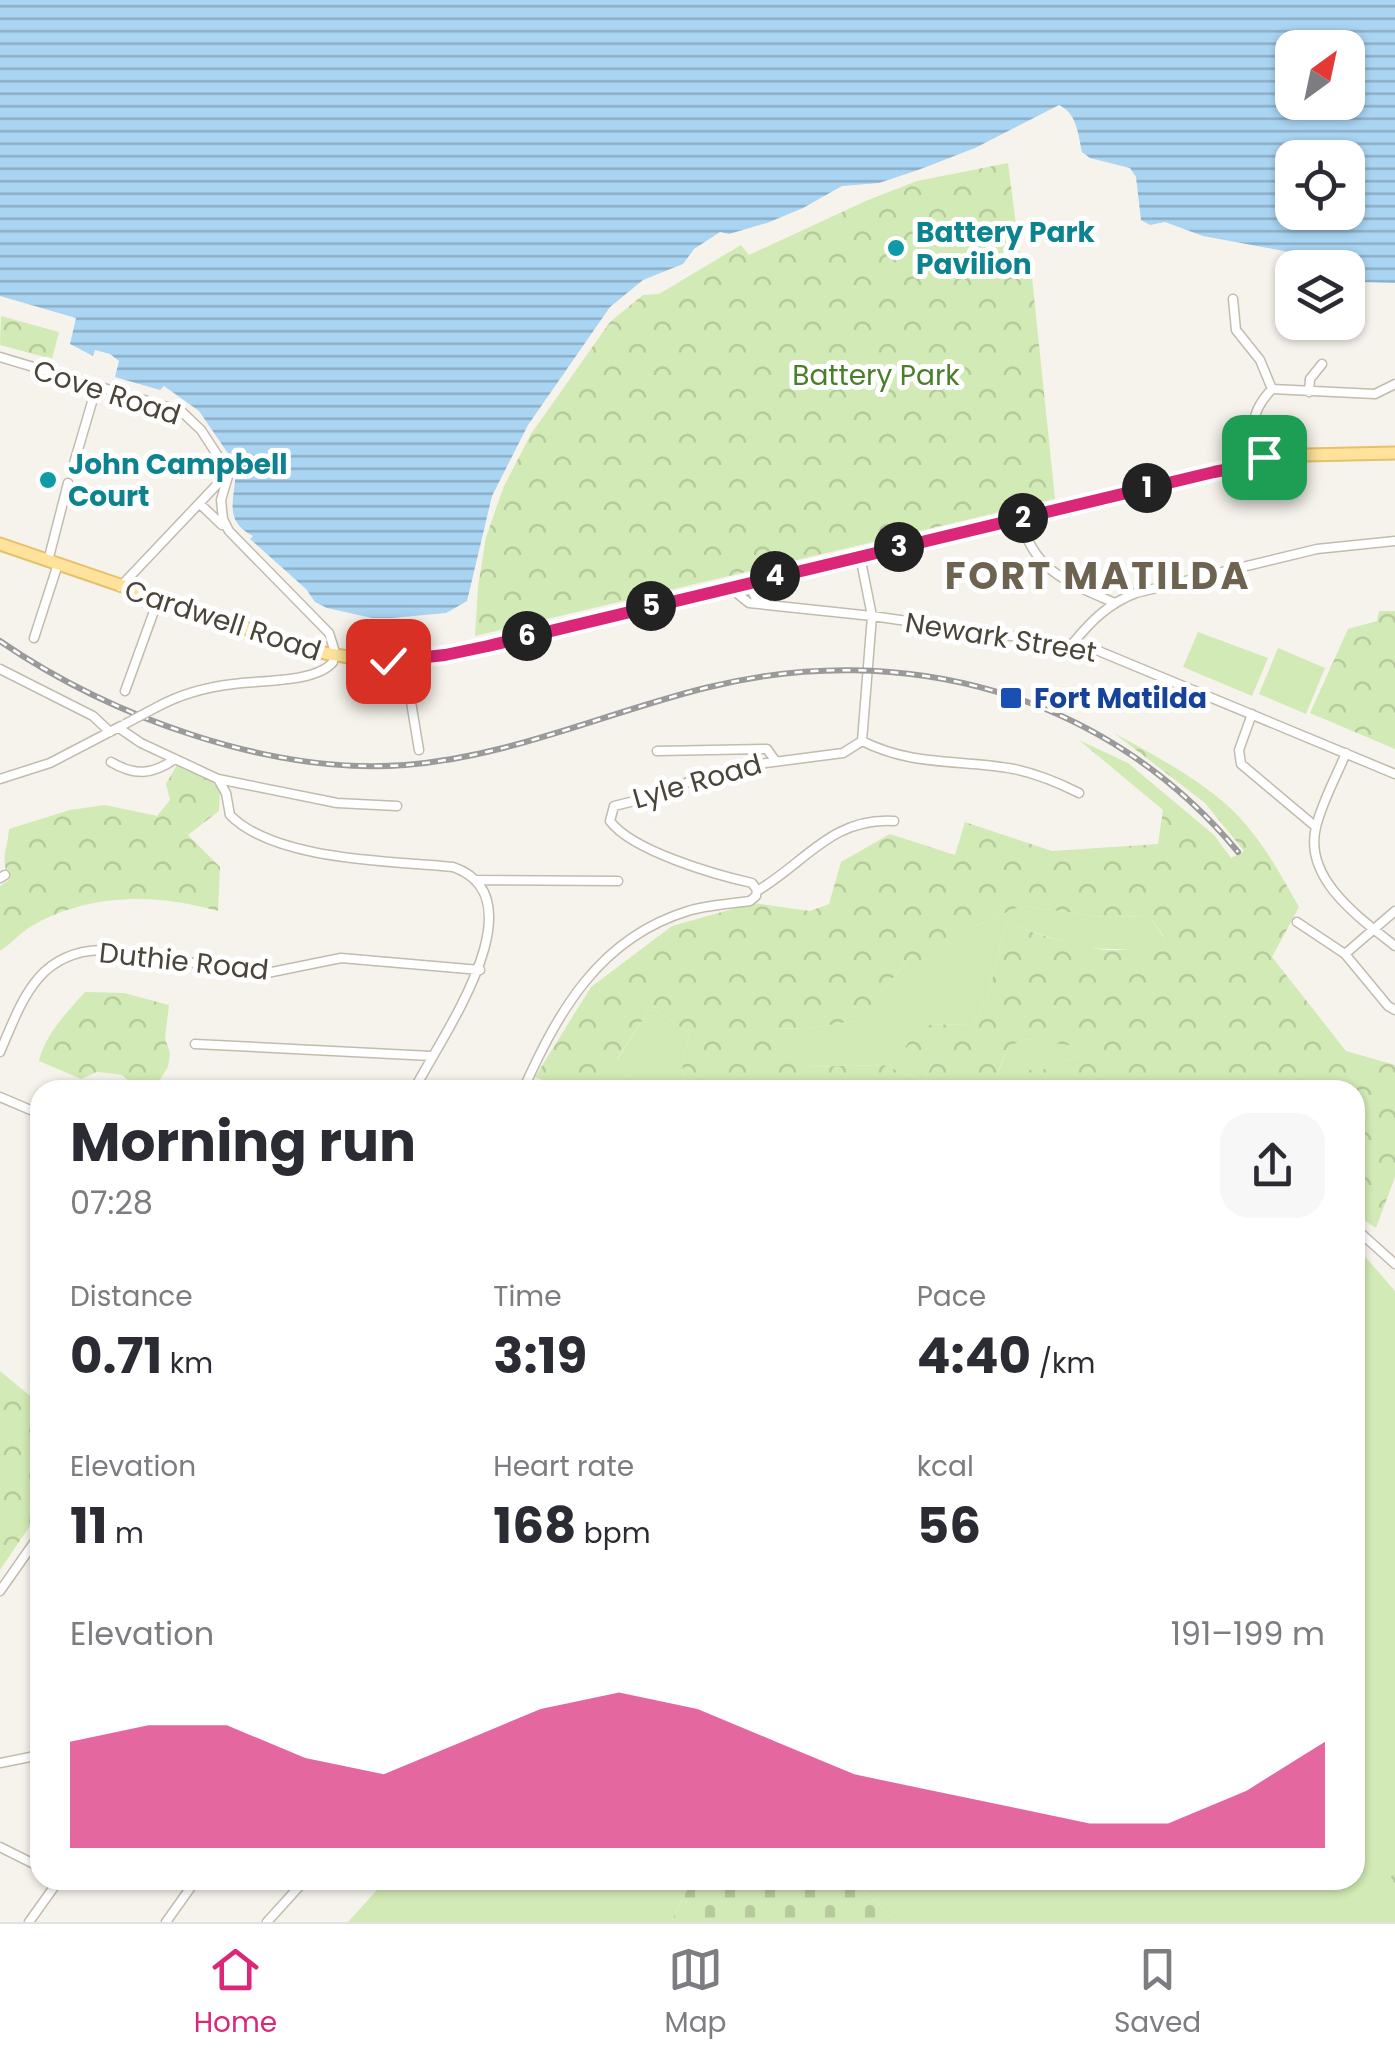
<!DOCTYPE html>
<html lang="en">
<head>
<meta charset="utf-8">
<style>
  body { margin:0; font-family:Poppins,sans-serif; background:#f7f7f7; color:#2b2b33; height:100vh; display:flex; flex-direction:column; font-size:38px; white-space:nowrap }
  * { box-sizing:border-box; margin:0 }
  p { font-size:32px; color:#7c7c81 }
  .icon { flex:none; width:55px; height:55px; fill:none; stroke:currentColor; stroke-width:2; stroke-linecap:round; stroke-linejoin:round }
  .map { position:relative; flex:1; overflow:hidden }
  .panel { position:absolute; left:30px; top:1080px; width:1335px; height:810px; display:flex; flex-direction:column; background:#fff; border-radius:30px; box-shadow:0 2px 8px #0004 }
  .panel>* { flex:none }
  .needle { width:65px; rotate:33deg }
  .tools { position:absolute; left:1275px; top:30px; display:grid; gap:20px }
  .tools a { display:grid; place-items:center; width:90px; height:90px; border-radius:20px; background:#fff; box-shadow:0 2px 8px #0004; font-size:50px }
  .pin { position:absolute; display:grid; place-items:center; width:85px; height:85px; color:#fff; margin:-42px; border-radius:20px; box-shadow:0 5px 15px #0006 }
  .km { position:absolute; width:50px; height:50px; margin:-25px; border-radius:50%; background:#222; color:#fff; font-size:28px; line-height:50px; text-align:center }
  .round { display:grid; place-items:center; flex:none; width:105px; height:105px; border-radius:30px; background:#f7f7f7 }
  .head { display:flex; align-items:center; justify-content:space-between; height:170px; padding:0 40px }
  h1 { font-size:55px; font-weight:700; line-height:75px }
  .metrics { display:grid; grid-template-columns:repeat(3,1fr); gap:15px; height:170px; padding:10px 40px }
  .metrics div { display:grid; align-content:center }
  .metrics b { font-size:50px; font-weight:700 }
  .metrics small { font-size:28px; font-weight:400 }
  .metrics p { font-size:28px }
  .chart { height:280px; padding:20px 40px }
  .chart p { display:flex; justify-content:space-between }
  .chart svg { width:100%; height:180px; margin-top:10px; fill:#db2777; opacity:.7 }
  .menu { display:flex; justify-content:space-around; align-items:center; height:140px; border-top:2px solid #e1e1e2; background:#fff; font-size:28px; color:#7c7c81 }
  .menu a { display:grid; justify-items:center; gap:5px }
  .menu .on { color:#db2777 }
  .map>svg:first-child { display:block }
</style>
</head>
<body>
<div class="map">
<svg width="1395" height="1922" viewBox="0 0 1395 1922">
  <defs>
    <pattern id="forest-crowns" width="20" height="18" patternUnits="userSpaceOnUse" patternTransform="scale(2.5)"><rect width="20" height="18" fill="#d2eab5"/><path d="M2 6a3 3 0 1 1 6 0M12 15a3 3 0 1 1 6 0" fill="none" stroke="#b6ca9c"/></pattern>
    <pattern id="cemetery-stones" width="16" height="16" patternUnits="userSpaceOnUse" patternTransform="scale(2.5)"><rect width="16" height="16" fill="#d2eab5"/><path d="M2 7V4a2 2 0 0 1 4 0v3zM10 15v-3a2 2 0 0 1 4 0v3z" fill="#b6ca9c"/></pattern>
    <pattern id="water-rules" width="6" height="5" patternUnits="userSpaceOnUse" patternTransform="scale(2.5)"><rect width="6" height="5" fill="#a9d4f2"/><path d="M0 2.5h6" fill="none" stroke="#8caec5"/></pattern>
  </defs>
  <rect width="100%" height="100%" fill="#f6f3ec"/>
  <path fill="#d2eab5" d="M1198,632L1268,658L1252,696L1183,667Z
    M1278,648L1325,668L1306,714L1259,694Z
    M1021,906L1104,917L1149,916L1164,938L1141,950L1082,948L1006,923L988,996L973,1024L921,1025L905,1046L933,1063L924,1081L883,1065L802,1067L770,1040L771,1028L807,1029L858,1020L913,954L926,983L960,912L976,926Z
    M649,1010L659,1012L689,1033L682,1069L687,1090H624L634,1082L617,1060Z
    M1025,1039L1083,1046L1077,1057L1047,1069L998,1073L1008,1047Z
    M1355,1245L1395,1291V1922H896L854,1880H1355Z
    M386,1880H692L671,1922H348Z"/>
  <path fill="url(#forest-crowns)" fill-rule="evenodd" d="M1008,163L1023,279L1032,277L1055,499L475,636L478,587L486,537L504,486L531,434L610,322L643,295L659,294L741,245L749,255L868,200L917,181Z
    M1,316L59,332L52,359L0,345Z
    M1379,611H1395V749L1310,713L1348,629L1377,621Z
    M1114,733C1152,754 1194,776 1227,805C1258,833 1279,871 1299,907L1272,957L1346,1051L1395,1065V1177L1376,1228L1355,1214V1090H687L682,1069L689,1033L659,1012L649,1010L617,1059L634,1082C608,1103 562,1088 535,1077L591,987L672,926L754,903L810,911L829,904L841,862L890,834L955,855L965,822L1052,851L1158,844L1163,810L1079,740L1128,763L1214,835L1231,858L1244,851L1205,803ZM1021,906L1104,917L1149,916L1164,937C1116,967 1055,939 1006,923L988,996L973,1024L920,1025L905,1047L933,1063L924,1081L883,1065L802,1067L770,1040L772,1028L807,1029L858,1020L912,955L926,984L960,913L976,926ZM1025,1039L1082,1047L1077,1057L1047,1069L998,1072L1008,1047Z
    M177,765L207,777L220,790L219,811L188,835L220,867L218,911C154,893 88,893 30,927C19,934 11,944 0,951V886L9,880C0,855 7,853 9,829L70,810L105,805L157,816L170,800L166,784Z
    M85,992L124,993L169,1005L165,1038L170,1054L168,1067L156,1086L131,1083L122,1075L107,1073L97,1072L81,1079L39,1061C44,1036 68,1011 85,992Z
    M0,1371L40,1404V1511L0,1570Z
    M1395,1871V1922H1394L1380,1893Z"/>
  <path fill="url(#cemetery-stones)" d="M692,1880H854L896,1922H671Z"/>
  <path fill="url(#water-rules)" fill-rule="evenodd" d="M0,0H1395V283L1360,282L1353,268L1312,262L1295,253L1203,236L1165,222L1150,225L1141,220L1136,177L1130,168L1090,158L1082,152C1078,133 1077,114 1059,105L975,148L918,170L879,183L842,186L803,208L767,223L729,234L720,232L694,249L683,264L643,280L610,307L528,425L492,496L467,601L446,613L392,618H372L327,608L315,602L306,589L250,539L253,536C217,518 241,490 234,462L199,411L164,386L160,390L115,377L119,361L110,354L95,350L93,356L70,344L76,318L0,296ZM1292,48H1348V102H1292ZM1292,158H1348V212H1292Z"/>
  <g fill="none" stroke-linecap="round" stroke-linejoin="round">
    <g stroke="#c2bbae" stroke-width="11">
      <path id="minor" d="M1233,299L1236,330L1260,360L1272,389
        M0,357L181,411L201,430L229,473
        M1309,392L1310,379L1322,364
        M1265,463C1255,428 1245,418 1272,389L1375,394L1395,384
        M72,470L97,385
        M200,504L222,525
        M1021,518C1031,570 1071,584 1115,603
        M48,561L68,483
        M748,582L755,597L765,602
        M120,587L227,474
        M729,587L749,603L872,616L1089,647L1395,774
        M34,638L58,564
        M1073,643C1091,621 1109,603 1136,593L1317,549L1395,541
        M404,660L419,750
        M0,669L93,716L110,732
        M125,691L158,600
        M157,707C179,695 208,687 233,684C259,680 316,683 333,662L334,649L329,633L229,531L223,519L221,500L229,473
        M1252,714L1239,750L1241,764L1316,827
        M119,728L141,743L218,779L226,793L230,815C275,861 392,861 453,867C543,898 439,1040 414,1090
        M862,741C914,767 960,759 1014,769C1037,774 1059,783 1079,793
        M657,751L767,749L774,759
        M1346,753C1336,777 1322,802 1316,827C1303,879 1360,918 1395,946
        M111,762C135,776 152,775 175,759
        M0,779L50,763L121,726
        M218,779L337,803L397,806
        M0,878L5,875
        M477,880L618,881
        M757,891C805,863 832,817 894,821
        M1395,911L1345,954L1388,1006L1395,1010
        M1297,922L1345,954
        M195,1044L431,1056
        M0,1052C22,1001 37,952 101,950L267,973L341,958L480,970
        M523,1090C558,1012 599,938 688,911C707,905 729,904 750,901L756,896L757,890L752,883C716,875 632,851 610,821L614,806L663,794L688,782L750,765L843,753L862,741L872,616L860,556
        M0,1097L40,1114
        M1355,1228L1395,1264
        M0,1591L40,1534
        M0,1763L40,1755
        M0,1847L40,1867
        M29,1922L59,1880
        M166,1922L196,1880
        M267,1922L305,1880"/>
    </g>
    <g stroke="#e6c16a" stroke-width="15">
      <path id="primary" d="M0,544L307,649C373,666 423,660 488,645L1214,472L1306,455L1395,453"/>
    </g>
    <use href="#minor" stroke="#fff" stroke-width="8"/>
    <use href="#primary" stroke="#ffe39c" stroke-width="11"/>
    <g stroke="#9a9a9a" stroke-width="6">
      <path id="rail" d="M0,641C111,717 270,775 405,765C509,757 605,713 705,688C902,638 1107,693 1238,852"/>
    </g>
    <use href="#rail" stroke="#fff" stroke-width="2.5" stroke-dasharray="8" stroke-linecap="butt"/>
    <g stroke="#c2bbae" stroke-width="11" stroke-linecap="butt">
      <path id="minor-bridge" d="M125,724L157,707"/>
    </g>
    <use href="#minor-bridge" stroke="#fff" stroke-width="8"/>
  </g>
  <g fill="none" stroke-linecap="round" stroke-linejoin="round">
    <g stroke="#fff" stroke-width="20">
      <path id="route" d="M388,661L445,655L488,646L1214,472L1265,462L1264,457"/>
    </g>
    <use href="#route" stroke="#db2777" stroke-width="12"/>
  </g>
  <g fill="#0f9aa8" stroke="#fff" stroke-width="4">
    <circle cx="896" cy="248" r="10"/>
    <circle cx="48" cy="480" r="10"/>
  </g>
  <rect fill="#1a4fb4" stroke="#fff" stroke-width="4" x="999" y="686" width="24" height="24" rx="5"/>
  <g text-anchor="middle" stroke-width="10" stroke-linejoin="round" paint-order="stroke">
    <g font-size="28" font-weight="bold" fill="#0d838f" stroke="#fff" text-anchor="start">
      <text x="916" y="242">Battery Park<tspan x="916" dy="32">Pavilion</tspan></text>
      <text x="68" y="474">John Campbell<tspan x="68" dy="32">Court</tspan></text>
    </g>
    <g font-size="28" fill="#4a7f2a" stroke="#fff">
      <text x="876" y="385">Battery Park</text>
    </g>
    <g font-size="28" fill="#4b4439" stroke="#fff">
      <text transform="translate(107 392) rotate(18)" y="10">Cove Road</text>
      <text transform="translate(223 620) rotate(18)" y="10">Cardwell Road</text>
      <text transform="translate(1001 637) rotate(9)" y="10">Newark Street</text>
      <text transform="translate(697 781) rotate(-16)" y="10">Lyle Road</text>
      <text transform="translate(184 961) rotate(6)" y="10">Duthie Road</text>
    </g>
    <g font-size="28" font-weight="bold" fill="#164399" stroke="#fff" text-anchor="start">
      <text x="1034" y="708">Fort Matilda</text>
    </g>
    <g font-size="38" font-weight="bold" letter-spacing="2.5" fill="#6e6250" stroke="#fff">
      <text x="1098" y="589">FORT MATILDA</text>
    </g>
  </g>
</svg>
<div class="tools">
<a><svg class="needle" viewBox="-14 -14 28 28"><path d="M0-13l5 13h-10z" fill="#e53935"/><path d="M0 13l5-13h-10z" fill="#7c7c81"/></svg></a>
<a><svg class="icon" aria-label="locate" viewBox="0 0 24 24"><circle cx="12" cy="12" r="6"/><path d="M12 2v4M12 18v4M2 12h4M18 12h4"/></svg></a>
<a><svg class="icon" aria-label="layers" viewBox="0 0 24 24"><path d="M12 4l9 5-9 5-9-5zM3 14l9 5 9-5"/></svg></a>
</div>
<div class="pin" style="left:1264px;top:457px;background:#1e9e55"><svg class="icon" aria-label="arrive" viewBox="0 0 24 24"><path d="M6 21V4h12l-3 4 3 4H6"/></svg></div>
<div class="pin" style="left:388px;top:661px;background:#d93025"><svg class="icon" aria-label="check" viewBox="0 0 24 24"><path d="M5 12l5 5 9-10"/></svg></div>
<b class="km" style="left:1147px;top:488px">1</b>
<b class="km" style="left:1023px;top:518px">2</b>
<b class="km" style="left:899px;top:547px">3</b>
<b class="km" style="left:775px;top:576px">4</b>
<b class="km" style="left:651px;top:606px">5</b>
<b class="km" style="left:527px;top:636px">6</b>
<section class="panel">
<div class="head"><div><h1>Morning run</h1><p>07:28</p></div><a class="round"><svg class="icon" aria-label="share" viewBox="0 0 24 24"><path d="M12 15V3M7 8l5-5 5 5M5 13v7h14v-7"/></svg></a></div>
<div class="metrics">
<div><p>Distance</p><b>0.71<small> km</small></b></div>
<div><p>Time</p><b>3:19</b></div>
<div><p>Pace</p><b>4:40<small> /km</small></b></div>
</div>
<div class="metrics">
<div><p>Elevation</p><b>11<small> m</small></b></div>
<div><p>Heart rate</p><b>168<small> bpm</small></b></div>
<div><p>kcal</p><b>56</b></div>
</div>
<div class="chart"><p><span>Elevation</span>191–199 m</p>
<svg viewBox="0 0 160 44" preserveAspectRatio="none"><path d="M0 44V18L10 14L20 14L30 22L40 26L50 18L60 10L70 6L80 10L90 18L100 26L110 30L120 34L130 38L140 38L150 30L160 18V44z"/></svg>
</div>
</section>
</div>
<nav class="menu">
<a class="on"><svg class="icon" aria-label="home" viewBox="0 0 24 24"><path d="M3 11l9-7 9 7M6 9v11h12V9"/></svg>Home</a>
<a><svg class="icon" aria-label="map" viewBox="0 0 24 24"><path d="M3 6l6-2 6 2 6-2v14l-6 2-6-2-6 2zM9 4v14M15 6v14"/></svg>Map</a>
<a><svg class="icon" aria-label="saved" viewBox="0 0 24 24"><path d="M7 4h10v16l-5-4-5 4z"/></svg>Saved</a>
</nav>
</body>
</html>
